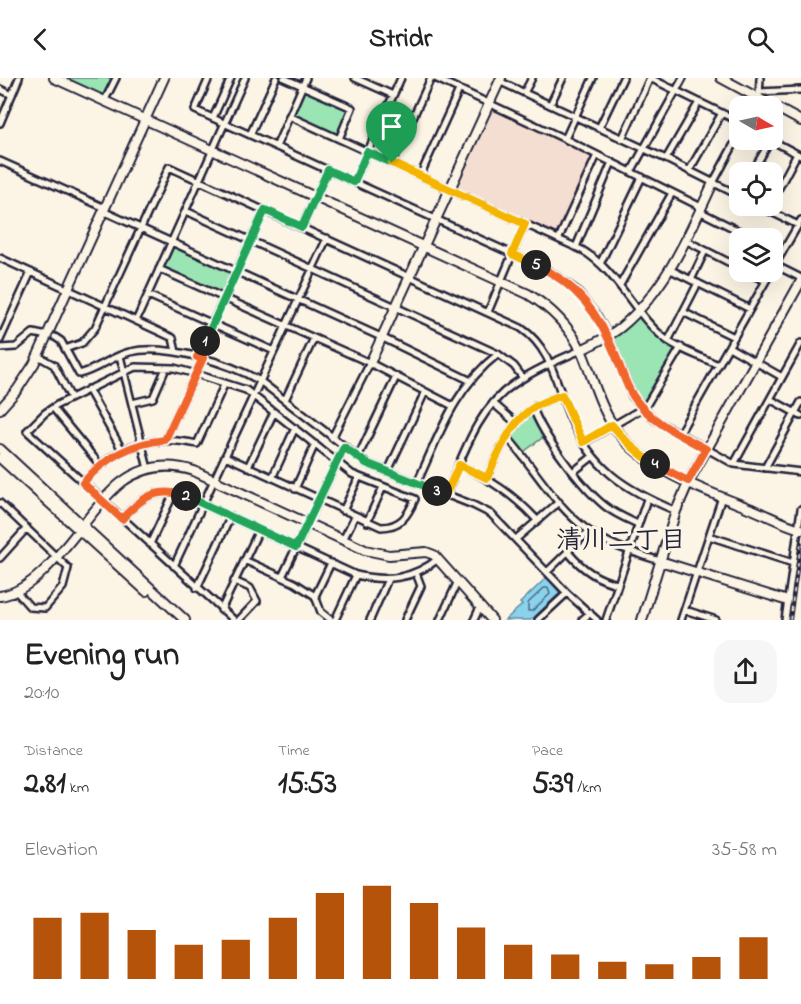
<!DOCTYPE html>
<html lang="en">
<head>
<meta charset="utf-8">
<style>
  body { margin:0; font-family:"Indie Flower","Klee One",sans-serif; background:#f6f6f6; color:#222; height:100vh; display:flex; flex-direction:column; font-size:22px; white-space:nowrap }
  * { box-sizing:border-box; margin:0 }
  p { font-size:20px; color:#767676 }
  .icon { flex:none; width:33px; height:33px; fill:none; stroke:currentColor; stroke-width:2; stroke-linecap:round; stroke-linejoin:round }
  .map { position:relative; height:542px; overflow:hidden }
  .drawer { display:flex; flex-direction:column; background:#fff; flex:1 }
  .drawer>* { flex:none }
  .needle { width:39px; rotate:99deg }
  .tools { position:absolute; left:729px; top:18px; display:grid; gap:12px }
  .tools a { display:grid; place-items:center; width:54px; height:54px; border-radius:12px; background:#fff; box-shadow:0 6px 24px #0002; font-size:30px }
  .pin { position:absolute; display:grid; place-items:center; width:51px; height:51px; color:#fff; margin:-62px -26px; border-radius:50% 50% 50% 0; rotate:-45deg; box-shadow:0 0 6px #0007 }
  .pin .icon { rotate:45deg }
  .km { position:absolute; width:30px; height:30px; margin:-15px; border-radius:50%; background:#222; color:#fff; font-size:16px; line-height:30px; text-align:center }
  .round { display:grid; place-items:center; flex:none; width:63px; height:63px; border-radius:18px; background:#f6f6f6 }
  .summary { display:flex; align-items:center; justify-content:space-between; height:102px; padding:0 24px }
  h1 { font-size:33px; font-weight:700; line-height:45px }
  .figures { display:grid; grid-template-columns:repeat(3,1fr); gap:9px; height:102px; padding:6px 24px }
  .figures div { display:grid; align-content:center }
  .figures b { font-size:30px; font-weight:700 }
  .figures small { font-size:16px; font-weight:400 }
  .figures p { font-size:16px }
  .chart { height:168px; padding:12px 24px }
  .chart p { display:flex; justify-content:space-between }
  .chart svg { width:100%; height:108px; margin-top:6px; stroke:#b45309; stroke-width:6 }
  header { display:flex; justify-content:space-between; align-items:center; height:78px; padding:0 24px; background:#fff; font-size:27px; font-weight:700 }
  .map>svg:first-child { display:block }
</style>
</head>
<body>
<header><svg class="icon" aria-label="back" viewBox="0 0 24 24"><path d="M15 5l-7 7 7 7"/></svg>Stridr<svg class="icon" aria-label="search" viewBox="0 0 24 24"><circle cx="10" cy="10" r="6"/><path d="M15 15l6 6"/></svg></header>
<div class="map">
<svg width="801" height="542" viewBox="0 0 801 542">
  <rect width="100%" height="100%" fill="#fcf5e5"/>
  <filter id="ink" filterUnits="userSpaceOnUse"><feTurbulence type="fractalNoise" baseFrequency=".0167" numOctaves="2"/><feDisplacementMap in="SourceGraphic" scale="12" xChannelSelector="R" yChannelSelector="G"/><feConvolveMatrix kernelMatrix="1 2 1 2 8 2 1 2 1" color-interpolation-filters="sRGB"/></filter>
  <g filter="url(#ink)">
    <path fill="#f4ded2" d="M494,30L593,77L558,156H556L456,111Z"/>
    <path fill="#9be4b4" stroke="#5e8378" stroke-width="1.5" d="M58,0H114L105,20Z
      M303,9L352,30L339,61L289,38Z
      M172,164L236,194L225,220L159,191Z
      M638,233L668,263L681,269L643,330L632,318L608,258Z
      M533,330L546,357L521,376L507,359Z"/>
    <path fill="#8bd2ec" stroke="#618ca5" stroke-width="1.5" d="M547,499L560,515L531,542H505L522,527L520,525Z"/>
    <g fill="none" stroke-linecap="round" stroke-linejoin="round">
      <path stroke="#4c6882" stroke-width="1.5" d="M544,510H548L550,516L532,533H528V525Z"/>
      <g stroke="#22223b" stroke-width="10">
        <path id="street" d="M209,0L195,32L548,192L575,211L598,239L608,258L632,318L655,342L734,386L801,394
          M284,0L352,30L339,61
          M355,0L393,17
          M435,0L565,61L701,129
          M650,0L740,44
          M499,3L666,81L740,118
          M0,11L12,17
          M759,14L801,12
          M524,15L532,0
          M105,22L116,0
          M550,27L563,0
          M754,28L759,19L760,0
          M289,38L582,172C619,194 634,238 668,263C683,273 702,279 718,287
          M213,40L231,0
          M0,45L19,0
          M599,50L623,0
          M250,57L276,0
          M565,61L593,0
          M622,61L650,0
          M771,62L801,78
          M276,69L306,0
          M666,81L699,24
          M0,83L105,130
          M392,85L431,0
          M689,93L722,35
          M631,94L683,0
          M752,94L771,62
          M420,98L459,12
          M354,104L401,0
          M713,105L740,55
          M772,123L797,76
          M759,128L798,147
          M103,133L381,259L469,302
          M186,133L498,276L514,288L523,300
          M699,133L753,160
          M302,149L328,92
          M559,160L597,77
          M685,162L740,190
          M576,169L612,84
          M772,170L782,175
          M0,180L173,260L176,274
          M601,184L642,99
          M775,187L801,200
          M159,191L370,285L453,328
          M669,191L750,231
          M772,192L801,142
          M746,194L766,203
          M691,202L705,173
          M620,207L672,115
          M148,217L274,273
          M488,234L525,146
          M683,234L734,259
          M136,243L245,0
          M55,259L61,263L79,296C97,292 112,278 130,274C166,265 229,285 260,303L366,385L473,427L491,436L567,515L597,542
          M0,262L31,194
          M668,263L698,205
          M729,269L782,299
          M0,270L16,269L33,255L47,258
          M65,271L82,265L95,250L169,89L521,250C551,270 556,305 569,337C592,391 624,411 676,433
          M38,278L54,287L71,320
          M120,278L148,391
          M197,279L265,132
          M88,311L122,372
          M770,321L801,338
          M285,322L314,260
          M132,325L153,320L166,290
          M493,325L516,345
          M53,330L100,387
          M533,330C543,358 581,409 605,428C615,436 627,441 638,446
          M644,331L681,269
          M679,356L771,194
          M507,359C534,389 555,429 589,453C610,468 636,475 660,483
          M332,360L370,285
          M165,362L203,280
          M583,365L643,330
          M225,378L381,449C401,449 408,437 415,421L352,396L246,312L196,296L174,290L135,289L57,327L45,335L27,353L234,542
          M358,379L396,299
          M734,386L801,265
          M459,387C490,401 514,417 537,442
          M248,389L274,334
          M765,390L801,324
          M388,393L425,314
          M573,394L592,379
          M272,400L295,350
          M487,400C499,374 510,343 536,328C544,323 554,320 562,317
          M83,405C113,369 150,355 197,366L225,305
          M417,405C439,357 455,309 498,276
          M295,411L315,366
          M446,416C463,378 477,331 514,306C534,292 558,282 581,272
          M0,425L68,490L63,509L45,530L30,529L16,513
          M343,433L359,399
          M122,441C141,419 158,408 188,419L356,497C387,504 413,501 438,481
          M367,444L383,409
          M709,458L793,485
          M516,461L559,424
          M343,462L355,438
          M150,466L174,415
          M568,474C581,490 597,502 618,506
          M0,480L27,450
          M244,482L295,505L315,518L321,534L331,542
          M174,488L327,160
          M547,494L589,453
          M282,499L344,369
          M234,503L250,510L257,523L239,542
          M197,510L231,438
          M315,518L331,485
          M221,532L259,452
          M685,532L716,542
          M335,542L356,497
          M370,542L388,501
          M405,542L421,508L416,495
          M440,542L458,503
          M474,542L480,529
          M538,542L567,515
          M582,542L590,535
          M606,542L647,421
          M681,542L722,419
          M785,542L801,431"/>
      </g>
      <g stroke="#22223b" stroke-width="12">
        <path id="secondary" d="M54,0L528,216C551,230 569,248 581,272C592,296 597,322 611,344C619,357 630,369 642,378C671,401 719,418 754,432C769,438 785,447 801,451
          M721,0L801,43
          M581,272C595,265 609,259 621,249C666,212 689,156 713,105
          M370,285L501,0
          M0,331L17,312L34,286L164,0
          M0,371L185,542
          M0,380L146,513
          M660,483L788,523
          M0,518C48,511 85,433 122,404C144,388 169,385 194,393L365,472L389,477L426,474L434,477L492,542
          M642,542L676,433L689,403L801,203"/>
      </g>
      <use href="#street" stroke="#fcf5e5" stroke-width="5"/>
      <use href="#secondary" stroke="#fcf5e5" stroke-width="8"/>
      <g stroke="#22223b" stroke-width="4">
        <path id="rail" d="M790,542L801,465"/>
      </g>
      <use href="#rail" stroke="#fcf5e5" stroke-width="1.5" stroke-dasharray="4.5" stroke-linecap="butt"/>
    </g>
  </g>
  <g fill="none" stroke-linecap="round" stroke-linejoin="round" filter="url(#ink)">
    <g stroke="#fff" stroke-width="12">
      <path id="split-1" d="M205,263L265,132L302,149L328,92L354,104L367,74L392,85"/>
    </g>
    <g stroke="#fff" stroke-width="12">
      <path id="split-2" d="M186,418C156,408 141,420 122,441L83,405C105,379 131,365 165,362L203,280L197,279L205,263"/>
    </g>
    <g stroke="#fff" stroke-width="12">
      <path id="split-3" d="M186,418L296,469L344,369L366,385L437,413"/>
    </g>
    <g stroke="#fff" stroke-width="12">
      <path id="split-4" d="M437,413L446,416L459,387L487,400C499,374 510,343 536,328C544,323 554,320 562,317L583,364L612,347C625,363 638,376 655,386"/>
    </g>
    <g stroke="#fff" stroke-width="12">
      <path id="split-5" d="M536,187C576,205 599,236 615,276C621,290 625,306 633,318C650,344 680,357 706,371L688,403L655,386"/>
    </g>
    <g stroke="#fff" stroke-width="12">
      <path id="split-6" d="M392,85L525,146L512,176L536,187"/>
    </g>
    <use href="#split-1" stroke="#22a559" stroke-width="8"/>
    <use href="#split-2" stroke="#f0652b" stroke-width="8"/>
    <use href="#split-3" stroke="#22a559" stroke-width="8"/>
    <use href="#split-4" stroke="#f5b400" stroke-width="8"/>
    <use href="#split-5" stroke="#f0652b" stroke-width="8"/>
    <use href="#split-6" stroke="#f5b400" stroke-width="8"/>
  </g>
  <g text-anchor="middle" stroke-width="6" stroke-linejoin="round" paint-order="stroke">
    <g font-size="26" font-weight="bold" fill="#22223b" stroke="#fcf5e5">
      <text x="621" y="470">清川二丁目</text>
    </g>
  </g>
</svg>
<div class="tools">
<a><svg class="needle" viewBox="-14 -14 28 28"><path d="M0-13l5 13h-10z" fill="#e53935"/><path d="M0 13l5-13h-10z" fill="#767676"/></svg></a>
<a><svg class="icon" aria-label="locate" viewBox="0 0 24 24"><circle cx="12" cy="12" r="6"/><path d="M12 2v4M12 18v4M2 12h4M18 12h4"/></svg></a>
<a><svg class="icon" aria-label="layers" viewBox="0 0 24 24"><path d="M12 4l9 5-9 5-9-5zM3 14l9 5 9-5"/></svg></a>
</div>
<div class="pin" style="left:392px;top:85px;background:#1e9e55"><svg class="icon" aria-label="arrive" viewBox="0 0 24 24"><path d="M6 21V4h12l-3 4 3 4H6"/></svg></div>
<b class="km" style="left:205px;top:263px">1</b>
<b class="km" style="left:186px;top:418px">2</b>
<b class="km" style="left:437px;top:413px">3</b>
<b class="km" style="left:655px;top:386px">4</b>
<b class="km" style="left:536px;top:187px">5</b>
</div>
<section class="drawer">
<div class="summary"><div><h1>Evening run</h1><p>20:10</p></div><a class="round"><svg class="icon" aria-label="share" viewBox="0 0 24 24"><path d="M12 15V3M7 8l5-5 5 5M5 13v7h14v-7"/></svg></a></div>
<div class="figures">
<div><p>Distance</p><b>2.81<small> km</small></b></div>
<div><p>Time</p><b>15:53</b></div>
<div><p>Pace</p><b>5:39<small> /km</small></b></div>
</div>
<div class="chart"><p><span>Elevation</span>35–58 m</p>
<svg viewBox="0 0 160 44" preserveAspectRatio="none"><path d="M5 44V19M15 44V17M25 44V24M35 44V30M45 44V28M55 44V19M65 44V9M75 44V6M85 44V13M95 44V23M105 44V30M115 44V34M125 44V37M135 44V38M145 44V35M155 44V27"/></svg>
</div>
</section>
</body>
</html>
